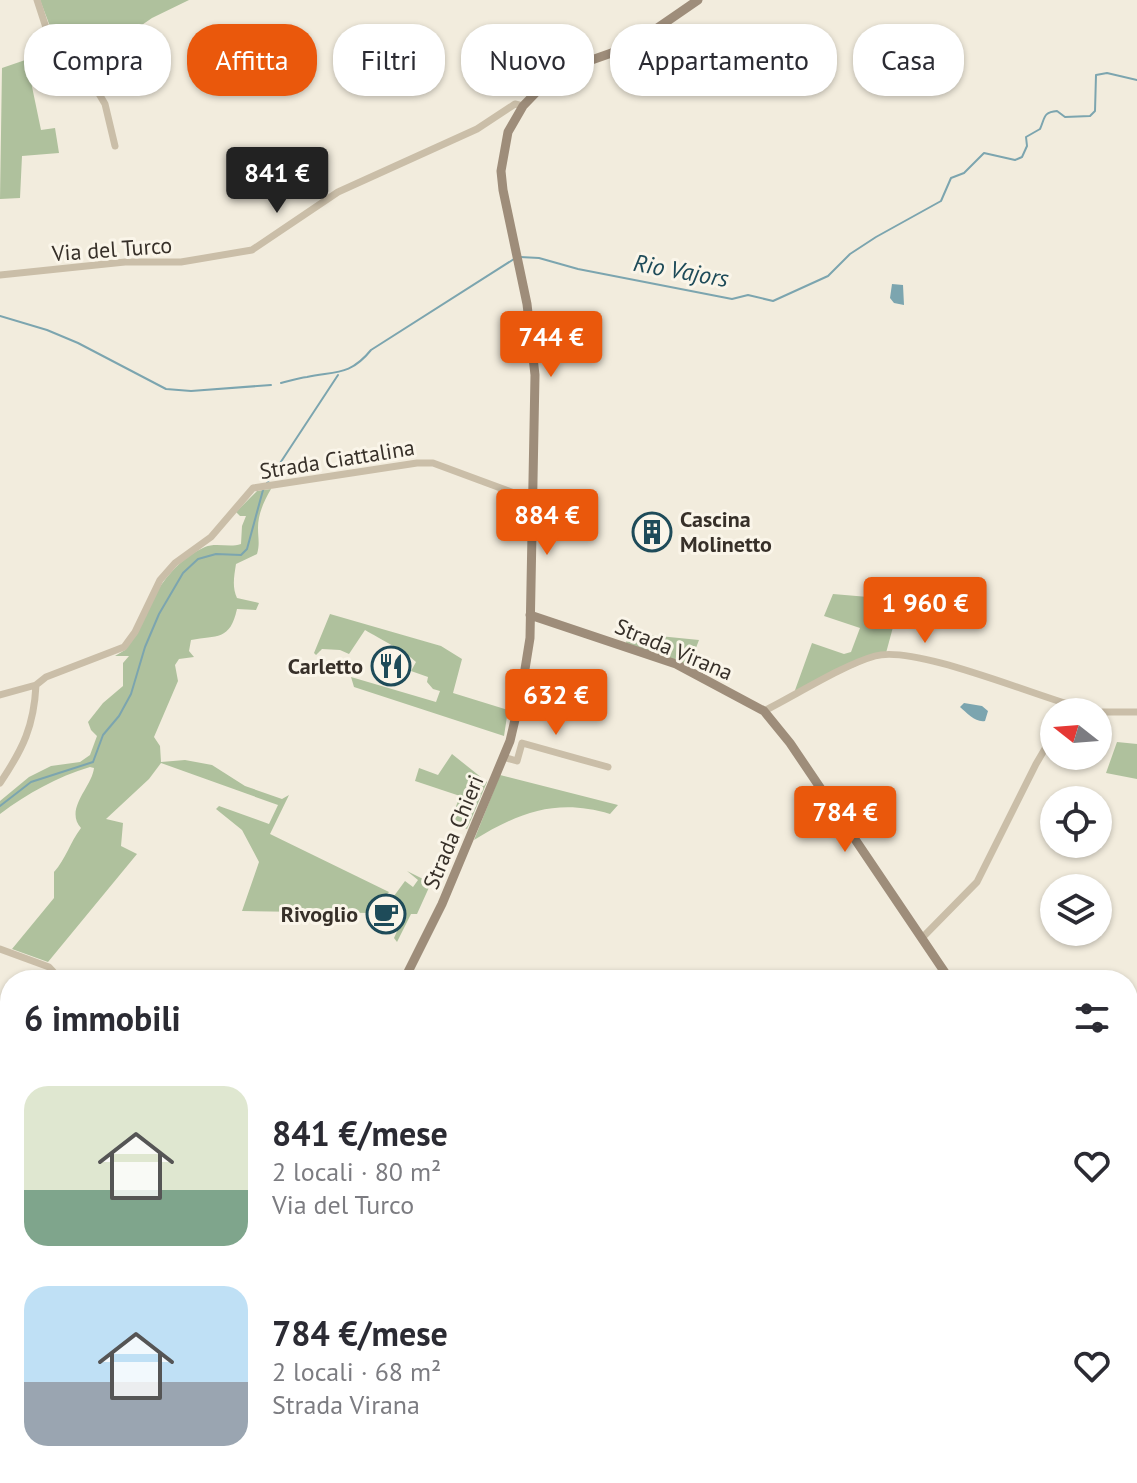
<!DOCTYPE html>
<html lang="it">
<head>
<meta charset="utf-8">
<style>
  body { margin:0; font-family:"PT Sans",sans-serif; background:#f2f2f3; color:#2b2b33; height:100vh; display:flex; flex-direction:column; font-size:30px; white-space:nowrap }
  * { box-sizing:border-box; margin:0 }
  p { font-size:26px; color:#7c7c81 }
  .icon { flex:none; width:44px; height:44px; fill:none; stroke:currentColor; stroke-width:2; stroke-linecap:round; stroke-linejoin:round }
  .map { position:relative; flex:1; overflow:hidden }
  .drawer { position:absolute; left:0px; top:970px; width:1138px; height:514px; display:flex; flex-direction:column; background:#fff; border-radius:32px 32px 0 0; box-shadow:0 2px 6px #0004 }
  .drawer>* { flex:none }
  .guide { position:absolute; left:24px; top:24px; width:1090px; height:72px; display:flex; gap:16px }
  .needle { width:52px; rotate:287deg }
  .fabs { position:absolute; left:1040px; top:698px; display:grid; gap:16px }
  .fabs a { display:grid; place-items:center; width:72px; height:72px; border-radius:50%; background:#fff; box-shadow:0 2px 6px #0004; font-size:40px }
  .price { position:absolute; translate:-50% -68px; padding:0 18px; border-radius:8px; background:#ea580c; color:#fff; font-size:26px; line-height:52px; filter:drop-shadow(0 2px 4px #0008) }
  .price::after { content:''; position:absolute; left:50%; top:48px; width:24px; height:18px; margin-left:-12px; background:inherit; clip-path:polygon(0 0,100% 0,50% 100%) }
  .price.active { background:#222; color:#fff }
  ul { padding:0; list-style:none }
  li { display:flex; align-items:center; gap:24px; height:200px; padding:0 24px }
  li span { display:grid; place-items:center; flex:none; width:224px; height:160px; border-radius:24px; color:#555 }
  li>.icon { margin-inline-start:auto }
  span .icon { width:96px; height:96px; fill:#fffc; stroke-width:1 }
  li b { font-size:34px }
  h2 { display:flex; justify-content:space-between; align-items:center; height:96px; padding:0 24px; font-size:34px }
  .tag { padding:0 28px; border-radius:32px; background:#fff; box-shadow:0 2px 6px #0004; font-size:28px; line-height:72px }
  .tag.active { background:#ea580c; color:#fff }
  .map>svg:first-child { display:block }
</style>
</head>
<body>
<div class="map">
<svg width="1137" height="1483" viewBox="0 0 1137 1483">
  <rect width="100%" height="100%" fill="#f2ecdd"/>
  <path fill="#afc19d" d="M 40,0 L 189,0 L 152,18 L 85,64 L 75,56 L 59,50 Z
    M 34,57 L 39,71 L 30,77 L 41,130 L 55,128 L 59,153 L 22,156 L 20,198 L 0,199 L 2,68 Z
    M 271,489 C 264,501 258,514 258,528 C 258,538 260,544 257,554 L 236,564 C 234,577 232,587 237,598 L 259,603 L 256,610 L 237,609 C 230,641 217,635 191,640 L 189,651 L 194,657 L 179,659 L 175,665 L 178,681 L 154,737 L 160,746 L 161,762 L 185,760 L 212,765 L 245,786 L 282,799 L 289,795 L 270,834 L 389,892 L 371,913 L 242,911 L 259,862 L 242,830 L 216,809 L 219,806 L 269,824 L 278,805 L 161,763 L 149,779 L 106,819 L 123,823 L 121,846 L 137,854 L 48,962 L 12,949 L 54,898 L 54,872 C 66,859 70,842 81,828 C 64,809 92,787 94,768 L 90,767 C 57,777 28,793 0,814 L 0,801 L 29,777 L 51,766 L 80,762 L 90,755 L 97,736 L 91,730 L 88,722 L 103,703 L 123,686 L 123,663 L 129,656 L 115,656 L 125,650 C 145,613 163,565 205,547 C 216,542 229,548 241,544 L 242,526 L 246,516 L 240,516 L 236,512 L 257,491 Z
    M 833,594 L 880,598 L 877,611 L 896,616 L 886,653 L 794,693 L 812,643 L 844,654 L 851,652 L 860,628 L 824,616 Z
    M 330,614 L 441,646 L 462,659 L 453,693 L 508,710 L 504,736 L 354,687 L 351,677 L 436,702 L 440,691 L 433,689 L 427,682 L 428,677 L 411,671 L 416,662 C 405,651 380,639 365,630 L 349,654 L 340,650 L 322,649 L 316,655 L 314,653 Z
    M 629,633 L 699,640 L 689,666 L 626,643 Z
    M 1117,742 L 1137,744 L 1137,779 L 1106,773 Z
    M 452,754 L 487,782 L 467,829 L 450,822 L 460,796 L 415,781 L 419,768 L 438,775 Z
    M 500,775 L 618,805 L 610,814 C 558,798 519,812 474,840 Z
    M 407,871 L 431,883 L 417,914 L 411,914 L 397,942 L 394,938 L 398,929 L 391,924 L 393,921 L 390,918 L 398,910 L 396,908 L 400,903 L 394,896 L 405,881 L 413,887 L 418,880 Z
    M 10,1372 L 10,1431 L 9,1431 L 0,1400 L 0,1374 Z
    M 7,1443 L 8,1483 L 0,1483 L 0,1445 Z
    M 581,1474 L 634,1474 L 632,1483 L 604,1483 Z"/>
  <path fill="#7ca5af" d="M 892,284 L 903,285 L 904,305 L 894,303 L 890,298 Z
    M 964,703 L 982,706 L 988,711 L 985,721 C 976,723 967,713 960,707 Z"/>
  <g fill="none" stroke-linecap="round" stroke-linejoin="round">
    <path stroke="#7ca5af" stroke-width="2" d="M 520,257 L 539,258 L 578,269 L 732,299 L 748,295 L 773,301 L 828,276 L 850,254 L 876,237 L 941,201 L 951,178 L 964,173 L 984,153 L 1015,160 L 1022,157 L 1027,146 L 1026,137 L 1040,129 C 1045,118 1043,112 1057,111 L 1065,117 L 1090,116 L 1095,111 L 1096,75 L 1107,73 L 1137,80
      M 0,316 L 47,330 L 78,343 L 166,389 L 191,391 L 271,385
      M 281,383 C 289,381 298,378 307,377 C 335,371 350,376 371,350 L 514,259
      M 267,483 L 338,375
      M 0,806 L 31,782 L 93,762 L 103,735 L 119,716 L 131,694 L 145,647 L 159,614 L 183,573 L 198,559 L 216,554 L 241,555 L 247,549 L 263,490
      M 1128,1143 L 1137,1139"/>
    <path stroke="#cabea8" stroke-width="7" d="M 37,0 L 52,46 L 58,53 L 82,65 L 105,104 L 115,146
      M 0,275 L 125,262 L 181,262 L 252,250 L 338,192 L 477,129 L 515,104 L 523,106
      M 0,695 L 36,685 L 46,677 L 124,647 L 135,632 L 160,580 L 175,563 L 211,537 L 253,488 L 417,463 L 433,463 L 530,499
      M 764,711 C 796,695 843,665 875,656 C 917,644 1046,701 1095,712
      M 1098,712 L 1137,712
      M 503,757 L 517,761 L 522,743 L 608,767
      M 0,783 C 23,749 34,726 36,685
      M 922,938 L 977,882 L 1036,764 L 1046,747 L 1054,742
      M 0,949 L 49,967 L 61,980
      M 1128,1068 L 1137,1063
      M 0,1222 L 10,1229
      M 0,1440 L 10,1436
      M 530,1474 L 530,1483
      M 310,1483 L 311,1474
      M 684,1483 L 685,1474"/>
    <path stroke="#9e8d7a" stroke-width="9" d="M 530,615 L 676,664 L 764,711 L 790,743 L 950,980
      M 404,980 L 442,904 L 510,741 L 521,694 L 530,638 L 535,375 L 527,304 L 503,190 L 501,171 L 508,132 L 523,106 L 549,79 L 566,69 L 620,50 L 640,40 L 698,0
      M 1128,1230 L 1137,1228
      M 1128,1449 L 1137,1447
      M 51,1483 L 51,1474
      M 1015,1483 L 1015,1474
      M 1037,1483 L 1059,1474"/>
  </g>
  <defs>
    <symbol id="building-ring" viewBox="-11 -11 22 22"><circle r="9.5" fill="#faf5e9" stroke="#1e4b59" stroke-width="1.5"/><path d="M-4-6H4V6H1V3H-1V6H-4ZM-2.5-4.3h1.7v1.8h-1.7ZM.8-4.3h1.7v1.8H.8ZM-2.5-1h1.7V.8h-1.7ZM.8-1h1.7V.8H.8Z" fill="#1e4b59"/></symbol>
    <symbol id="restaurant-ring" viewBox="-11 -11 22 22"><circle r="9.5" fill="#faf5e9" stroke="#1e4b59" stroke-width="1.5"/><path d="M-5-6h1v4h1v-4h1v4h1v-4h1v5L-1.5 .5V6h-2V.5L-5-1ZM5-6V6H3V1.5H1.5Q1.5-4 5-6Z" fill="#1e4b59"/></symbol>
    <symbol id="cafe-ring" viewBox="-11 -11 22 22"><circle r="9.5" fill="#faf5e9" stroke="#1e4b59" stroke-width="1.5"/><path d="M-5.5-4.5H6V0H3Q3 3.5 0 3.5H-2.5Q-5.5 3.5-5.5 0ZM3-3.2v2h1.7v-2ZM-6 4.5H4V6H-6Z" fill="#1e4b59"/></symbol>
  </defs>
  <g fill-rule="evenodd">
    <use href="#building-ring" x="630" y="510" width="44" height="44"/>
    <use href="#restaurant-ring" x="369" y="644" width="44" height="44"/>
    <use href="#cafe-ring" x="364" y="892" width="44" height="44"/>
  </g>
  <g text-anchor="middle" stroke-width="6" stroke-linejoin="round" paint-order="stroke">
    <g font-size="22" fill="#373029" stroke="#faf5e9">
      <text transform="translate(112 249) rotate(-4)" y="8">Via del Turco</text>
      <text transform="translate(337 459) rotate(-9)" y="8">Strada Ciattalina</text>
      <text transform="translate(674 649) rotate(23)" y="8">Strada Virana</text>
      <text transform="translate(453 832) rotate(-67)" y="8">Strada Chieri</text>
    </g>
    <g font-size="22" font-weight="bold" fill="#373029" stroke="#faf5e9" text-anchor="end">
      <text x="680" y="527" text-anchor="start">Cascina<tspan x="680" dy="25">Molinetto</tspan></text>
      <text x="363" y="674">Carletto</text>
      <text x="358" y="922">Rivoglio</text>
    </g>
    <g font-size="24" font-style="italic" fill="#1e4b59" stroke="#faf5e9">
      <text transform="translate(681 271) rotate(10)" y="8">Rio Vajors</text>
    </g>
  </g>
</svg>
<div class="fabs">
<a><svg class="needle" viewBox="-14 -14 28 28"><path d="M0-13l5 13h-10z" fill="#e53935"/><path d="M0 13l5-13h-10z" fill="#7c7c81"/></svg></a>
<a><svg class="icon" aria-label="locate" viewBox="0 0 24 24"><circle cx="12" cy="12" r="6"/><path d="M12 2v4M12 18v4M2 12h4M18 12h4"/></svg></a>
<a><svg class="icon" aria-label="layers" viewBox="0 0 24 24"><path d="M12 4l9 5-9 5-9-5zM3 14l9 5 9-5"/></svg></a>
</div>
<b class="price active" style="left:277px;top:215px">841 €</b>
<b class="price" style="left:551px;top:379px">744 €</b>
<b class="price" style="left:547px;top:557px">884 €</b>
<b class="price" style="left:925px;top:645px">1 960 €</b>
<b class="price" style="left:556px;top:737px">632 €</b>
<b class="price" style="left:845px;top:854px">784 €</b>
<div class="guide">
<a class="tag">Compra</a>
<a class="tag active">Affitta</a>
<a class="tag">Filtri</a>
<a class="tag">Nuovo</a>
<a class="tag">Appartamento</a>
<a class="tag">Casa</a>
</div>
<section class="drawer">
<h2>6 immobili<svg class="icon" aria-label="filters" viewBox="0 0 24 24"><path d="M4 7h16M4 17h16"/><circle cx="9" cy="7" r="2"/><circle cx="15" cy="17" r="2"/></svg></h2>
<ul>
<li><span style="background:linear-gradient(#dfe7d0 65%,#7fa58c 0)"><svg class="icon" aria-label="home" viewBox="0 0 24 24"><path d="M3 11l9-7 9 7M6 9v11h12V9"/></svg></span><div><b>841 €/mese</b><p>2 locali · 80 m²</p><p>Via del Turco</p></div><svg class="icon" aria-label="heart" viewBox="0 0 24 24"><path d="M12 20l-8-8c-3-5 5-10 8-4 3-6 11-1 8 4z"/></svg></li>
<li><span style="background:linear-gradient(#bfe0f5 60%,#9aa5b1 0)"><svg class="icon" aria-label="home" viewBox="0 0 24 24"><path d="M3 11l9-7 9 7M6 9v11h12V9"/></svg></span><div><b>784 €/mese</b><p>2 locali · 68 m²</p><p>Strada Virana</p></div><svg class="icon" aria-label="heart" viewBox="0 0 24 24"><path d="M12 20l-8-8c-3-5 5-10 8-4 3-6 11-1 8 4z"/></svg></li>
</ul>
</section>
</div>
</body>
</html>
